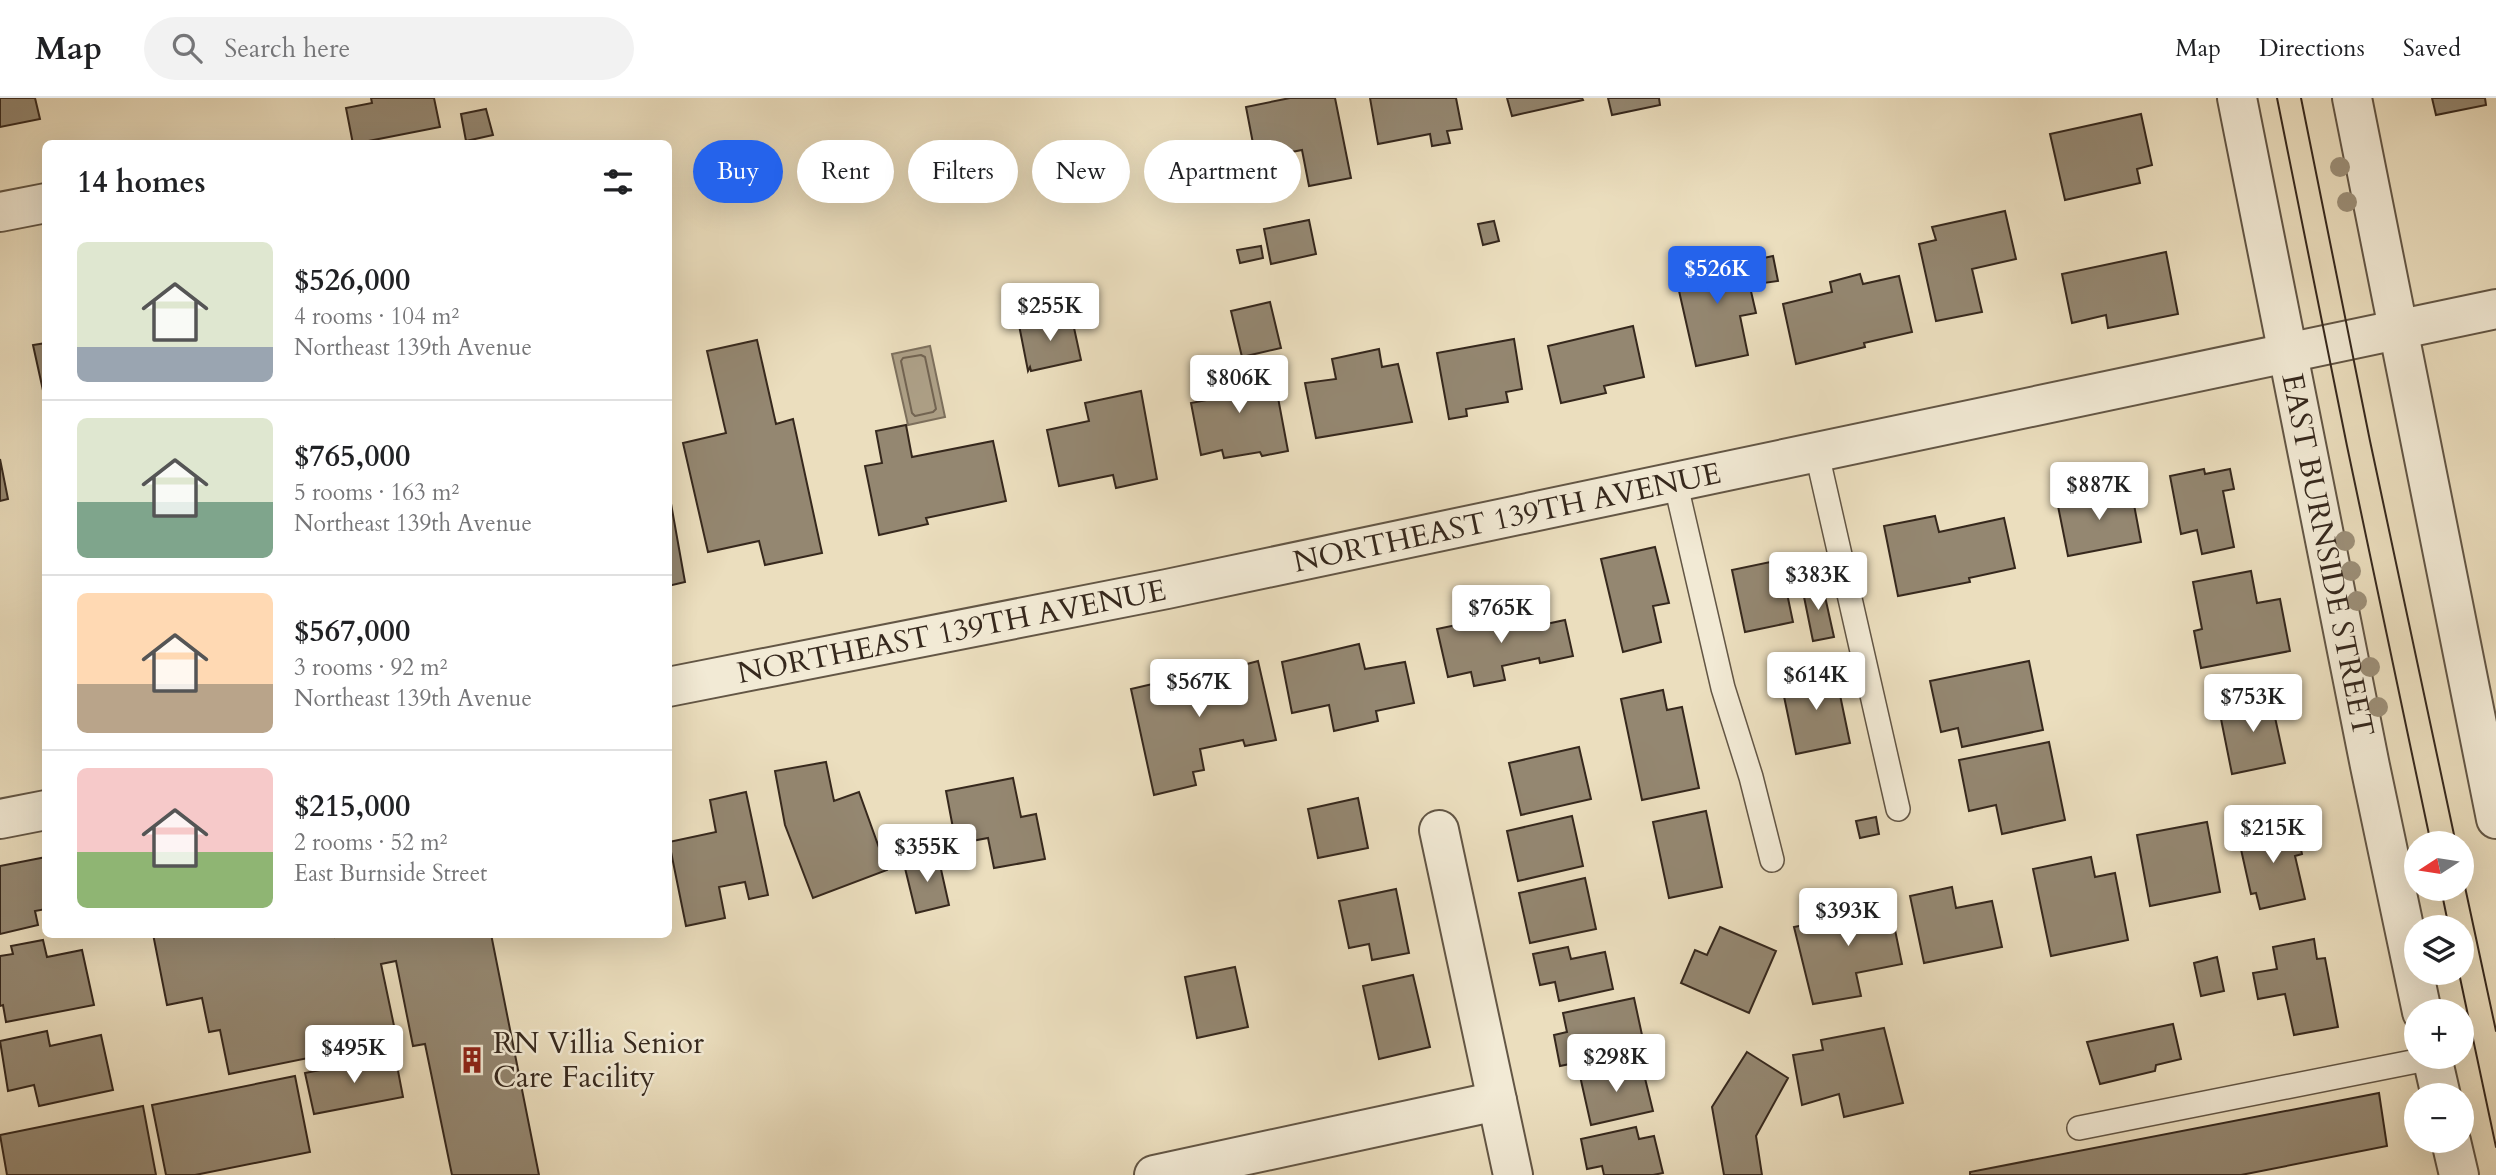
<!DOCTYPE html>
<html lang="en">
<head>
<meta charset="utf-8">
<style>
  body { margin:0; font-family:Cardo,serif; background:#f2f2f2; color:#202124; height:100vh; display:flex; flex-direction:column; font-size:26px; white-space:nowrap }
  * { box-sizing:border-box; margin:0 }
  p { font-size:23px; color:#757577 }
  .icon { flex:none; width:38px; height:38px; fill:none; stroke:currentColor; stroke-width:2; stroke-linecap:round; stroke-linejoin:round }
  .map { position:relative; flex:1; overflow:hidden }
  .side { position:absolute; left:42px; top:42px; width:630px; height:798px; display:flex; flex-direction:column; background:#fff; border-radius:10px; box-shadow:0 7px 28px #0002 }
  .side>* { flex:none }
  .hud { position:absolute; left:693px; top:42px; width:665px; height:63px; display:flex; gap:14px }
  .needle { width:46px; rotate:258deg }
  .buttons { position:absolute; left:2404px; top:733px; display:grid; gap:14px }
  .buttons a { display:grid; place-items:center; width:70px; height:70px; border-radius:50%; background:#fff; box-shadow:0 7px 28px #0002; font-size:35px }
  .price { position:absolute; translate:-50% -60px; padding:0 16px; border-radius:7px; background:#fff; color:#222; font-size:23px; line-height:46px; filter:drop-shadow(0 2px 4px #0008) }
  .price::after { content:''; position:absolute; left:50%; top:42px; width:21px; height:16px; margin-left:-10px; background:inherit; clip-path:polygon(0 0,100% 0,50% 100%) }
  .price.current { background:#2563eb; color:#fff }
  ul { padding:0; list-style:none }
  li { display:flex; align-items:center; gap:21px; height:175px; padding:0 35px }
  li+li { border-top:2px solid #e0e0e0 }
  li span { display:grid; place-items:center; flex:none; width:196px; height:140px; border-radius:10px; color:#555 }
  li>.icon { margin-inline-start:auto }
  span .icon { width:84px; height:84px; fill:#fffc; stroke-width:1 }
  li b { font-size:30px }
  h2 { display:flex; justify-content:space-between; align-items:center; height:84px; padding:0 35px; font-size:30px }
  .pill { padding:0 24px; border-radius:32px; background:#fff; box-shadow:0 7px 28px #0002; font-size:24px; line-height:63px }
  .pill.current { background:#2563eb; color:#fff }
  header { display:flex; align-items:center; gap:42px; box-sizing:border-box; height:98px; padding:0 35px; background:#fff; border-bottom:2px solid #e0e0e0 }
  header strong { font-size:33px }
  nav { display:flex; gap:38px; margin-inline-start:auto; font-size:24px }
  .search { width:490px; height:63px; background:#f2f2f2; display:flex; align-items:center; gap:18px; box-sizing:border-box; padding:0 24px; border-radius:38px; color:#757577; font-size:26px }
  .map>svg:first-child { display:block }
</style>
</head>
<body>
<header>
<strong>Map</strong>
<div class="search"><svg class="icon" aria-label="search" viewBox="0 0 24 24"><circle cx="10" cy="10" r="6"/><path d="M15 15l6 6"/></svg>Search here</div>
<nav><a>Map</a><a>Directions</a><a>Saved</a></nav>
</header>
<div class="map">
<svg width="2496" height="1077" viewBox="0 0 2496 1077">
  <rect width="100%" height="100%" fill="#ebdebe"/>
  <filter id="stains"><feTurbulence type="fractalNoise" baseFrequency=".00286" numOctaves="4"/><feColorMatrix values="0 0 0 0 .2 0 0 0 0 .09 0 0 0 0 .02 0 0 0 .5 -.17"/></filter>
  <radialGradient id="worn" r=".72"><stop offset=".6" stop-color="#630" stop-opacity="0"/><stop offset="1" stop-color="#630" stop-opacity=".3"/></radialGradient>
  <path fill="#ada087" stroke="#7d705d" stroke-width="2" d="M 930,248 L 945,319 L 908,327 L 892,256 Z"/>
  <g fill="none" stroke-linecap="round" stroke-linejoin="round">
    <path stroke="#726452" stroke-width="2" d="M 921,257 L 925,259 L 936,311 L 933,314 L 915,318 L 912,315 L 901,263 L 903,260 Z"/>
  </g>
  <path fill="#948771" stroke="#36281d" stroke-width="2" d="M 0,0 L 35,0 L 40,21 L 0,29 Z
    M 371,0 L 434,0 L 440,29 L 353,46 L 346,10 L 372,5 Z
    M 1290,0 L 1335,0 L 1351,80 L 1309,88 L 1302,52 L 1256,61 L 1246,9 Z
    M 1370,0 L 1456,0 L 1462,31 L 1447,33 L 1450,45 L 1432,48 L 1430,36 L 1378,46 Z
    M 1507,0 L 1582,0 L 1583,2 L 1512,18 Z
    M 1608,0 L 1659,0 L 1660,7 L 1612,17 Z
    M 2432,0 L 2485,0 L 2486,7 L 2436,17 Z
    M 486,11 L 493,37 L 466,43 L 461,16 Z
    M 2141,16 L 2152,67 L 2137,71 L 2140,85 L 2065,102 L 2050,36 Z
    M 2005,113 L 2016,161 L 1972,171 L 1982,214 L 1936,223 L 1919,146 L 1936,142 L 1932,129 Z
    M 1309,122 L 1316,156 L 1271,166 L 1264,131 Z
    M 1494,123 L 1499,143 L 1483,147 L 1478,126 Z
    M 1261,148 L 1263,160 L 1240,165 L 1237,152 Z
    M 1741,150 L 1756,215 L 1740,218 L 1748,257 L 1696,268 L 1677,184 L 1692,180 L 1688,162 Z
    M 2166,154 L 2178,216 L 2108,230 L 2106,217 L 2072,225 L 2062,176 Z
    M 1773,158 L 1778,183 L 1764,185 L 1759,161 Z
    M 1860,176 L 1863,186 L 1899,178 L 1912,234 L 1864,245 L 1865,249 L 1796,266 L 1783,206 L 1832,194 L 1830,184 Z
    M 1270,204 L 1281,250 L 1242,259 L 1231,213 Z
    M 1071,216 L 1081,262 L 1031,273 L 1030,269 L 1028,273 L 1019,227 Z
    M 1633,228 L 1644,279 L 1604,288 L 1606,295 L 1561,305 L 1548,248 Z
    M 1514,241 L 1522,291 L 1506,294 L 1508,304 L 1466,311 L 1467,318 L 1449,321 L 1437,255 Z
    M 757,242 L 776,326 L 793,321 L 822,455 L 765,467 L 759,443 L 708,454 L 683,345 L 726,335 L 707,253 Z
    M 46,245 L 46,306 L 33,247 Z
    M 1379,251 L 1382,269 L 1398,266 L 1412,324 L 1316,340 L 1305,285 L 1336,281 L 1332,261 Z
    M 1246,263 L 1260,292 L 1276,289 L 1288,353 L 1262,358 L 1260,354 L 1224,360 L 1222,352 L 1201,357 L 1191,305 L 1212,301 L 1206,270 Z
    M 1141,293 L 1157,381 L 1116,390 L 1113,377 L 1059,388 L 1047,332 L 1089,323 L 1085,305 Z
    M 906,327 L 912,359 L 993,343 L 1006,403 L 926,420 L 928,426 L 879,437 L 865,368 L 882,365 L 876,333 Z
    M 0,361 L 8,401 L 0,403 Z
    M 2204,371 L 2205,376 L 2230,371 L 2234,391 L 2223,393 L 2234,449 L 2202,456 L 2197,432 L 2181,436 L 2170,378 Z
    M 2103,388 L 2106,401 L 2132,396 L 2141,444 L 2068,458 L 2058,408 L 2075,405 L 2073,394 Z
    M 668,400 L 670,400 L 685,484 L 668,488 Z
    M 1935,418 L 1939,434 L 2004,420 L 2015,470 L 1969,480 L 1970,484 L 1898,498 L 1884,428 Z
    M 1655,449 L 1669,505 L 1653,508 L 1661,544 L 1623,554 L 1601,461 Z
    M 1780,462 L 1793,524 L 1745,534 L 1732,472 Z
    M 2251,473 L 2257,505 L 2280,501 L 2290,553 L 2201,570 L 2194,533 L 2202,531 L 2193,484 Z
    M 1822,485 L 1834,539 L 1813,543 L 1802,489 Z
    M 1528,512 L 1532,529 L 1565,522 L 1573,558 L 1540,565 L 1539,560 L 1502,568 L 1505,582 L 1474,588 L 1471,574 L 1448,579 L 1437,531 Z
    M 1359,546 L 1365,571 L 1405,564 L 1414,605 L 1376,613 L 1378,623 L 1334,633 L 1329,607 L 1292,615 L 1282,564 Z
    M 1230,563 L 1232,570 L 1258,563 L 1276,642 L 1245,648 L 1243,642 L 1200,651 L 1204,672 L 1193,674 L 1196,687 L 1154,697 L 1131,591 L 1174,581 L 1173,576 Z
    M 2029,563 L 2043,632 L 1962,649 L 1958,630 L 1941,634 L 1930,583 Z
    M 1835,573 L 1850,645 L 1796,656 L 1781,584 Z
    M 1663,592 L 1667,612 L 1682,609 L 1699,690 L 1642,702 L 1621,601 Z
    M 2269,592 L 2285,665 L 2232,676 L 2221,621 L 2237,618 L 2233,600 Z
    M 2049,644 L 2065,722 L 2002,736 L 1996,707 L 1969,713 L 1959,662 Z
    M 1579,649 L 1591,701 L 1521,717 L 1509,665 Z
    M 826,664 L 834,703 L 859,694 L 887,772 L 813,800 L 785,727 L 775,673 Z
    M 1013,680 L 1021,719 L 1036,716 L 1045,761 L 994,770 L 988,740 L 956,746 L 946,693 Z
    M 746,694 L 768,797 L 749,801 L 745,784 L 719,789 L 725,820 L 686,828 L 669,744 L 716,734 L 710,702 Z
    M 1358,700 L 1368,750 L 1318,760 L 1308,711 Z
    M 1706,713 L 1722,789 L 1669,800 L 1653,724 Z
    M 1572,718 L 1583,768 L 1518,783 L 1507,733 Z
    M 1876,719 L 1879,736 L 1860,740 L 1856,723 Z
    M 2207,724 L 2220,794 L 2150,808 L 2137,737 Z
    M 2295,725 L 2302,756 L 2295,758 L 2305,801 L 2260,811 L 2256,795 L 2251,796 L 2238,738 Z
    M 938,758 L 949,807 L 916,815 L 904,766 Z
    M 46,759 L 46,811 L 35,813 L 38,827 L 0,836 L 0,768 Z
    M 2091,759 L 2095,779 L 2115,775 L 2128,842 L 2051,858 L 2033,771 Z
    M 1585,780 L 1596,831 L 1530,845 L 1519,795 Z
    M 1952,789 L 1956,810 L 1992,803 L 2002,849 L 1924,865 L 1910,798 Z
    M 1396,791 L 1409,855 L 1372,862 L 1369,846 L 1349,850 L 1339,803 Z
    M 1887,793 L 1902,866 L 1856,875 L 1861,898 L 1813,906 L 1794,829 L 1848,818 L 1844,803 Z
    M 1720,829 L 1776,853 L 1749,915 L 1681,885 L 1695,852 L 1707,857 Z
    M 153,836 L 334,836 L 335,839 L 348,836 L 491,836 L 539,1077 L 452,1077 L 425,946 L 413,948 L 396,863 L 381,866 L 397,942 L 229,976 L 220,932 L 209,934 L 202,900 L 167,907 Z
    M 2314,841 L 2317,861 L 2325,860 L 2338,929 L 2294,937 L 2285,896 L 2258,901 L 2253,875 L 2277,871 L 2273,849 Z
    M 43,842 L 47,859 L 82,852 L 94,907 L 6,924 L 3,907 L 0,908 L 0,858 L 13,856 L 11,848 Z
    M 1568,849 L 1571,861 L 1605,854 L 1613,891 L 1559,903 L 1555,884 L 1540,887 L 1533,856 Z
    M 2217,859 L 2224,893 L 2201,898 L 2194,865 Z
    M 1235,869 L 1248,929 L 1197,940 L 1185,879 Z
    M 1413,877 L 1430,949 L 1379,961 L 1363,888 Z
    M 1634,900 L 1642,937 L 1615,942 L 1618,956 L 1560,968 L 1554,937 L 1567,934 L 1563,915 Z
    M 2173,926 L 2181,961 L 2156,967 L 2155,973 L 2100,986 L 2087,944 Z
    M 1884,930 L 1903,1005 L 1844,1019 L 1839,996 L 1802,1007 L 1793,957 L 1823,952 L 1821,942 Z
    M 47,933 L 50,948 L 101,937 L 113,992 L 39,1008 L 34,987 L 8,993 L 0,943 Z
    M 1747,954 L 1788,980 L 1756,1038 L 1762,1077 L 1724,1077 L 1712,1009 Z
    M 395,957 L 403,999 L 314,1016 L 305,975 Z
    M 1641,964 L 1653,1013 L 1591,1027 L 1580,978 Z
    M 295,978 L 310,1054 L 195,1077 L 166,1077 L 152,1007 Z
    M 2379,995 L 2387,1048 L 2241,1077 L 1970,1077 L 1970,1074 Z
    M 143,1008 L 156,1077 L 7,1077 L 0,1037 Z
    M 1636,1029 L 1639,1041 L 1654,1038 L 1663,1075 L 1653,1077 L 1604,1077 L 1602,1068 L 1587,1071 L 1581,1041 Z"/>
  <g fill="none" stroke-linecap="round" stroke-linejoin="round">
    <defs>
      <path id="service" d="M 1817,356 L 1898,711
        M 1675,383 L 1723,590 L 1751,679 L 1772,762
        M 2079,1030 L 2432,960"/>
      <g id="minor">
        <path d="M 0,114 L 46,105"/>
        <path id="s1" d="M 668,589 L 1167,491 L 2496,211"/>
        <path d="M 0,721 L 46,712"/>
        <path d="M 1439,732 L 1513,1077"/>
        <path d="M 1154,1077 L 1497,1003"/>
      </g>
      <g id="tertiary">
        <path id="s2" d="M 2237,0 L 2370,668 L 2422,914"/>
        <path d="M 2352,0 L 2496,721"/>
        <path d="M 2432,959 L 2441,998"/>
        <path d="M 2451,1043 L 2459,1077"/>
      </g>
    </defs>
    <use href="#service" stroke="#635645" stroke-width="26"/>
    <use href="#minor" stroke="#635645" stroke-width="42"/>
    <use href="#tertiary" stroke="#635645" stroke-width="42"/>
    <use href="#service" stroke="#f2ead5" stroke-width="23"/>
    <use href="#minor" stroke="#f2ead5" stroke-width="38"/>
    <use href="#tertiary" stroke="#f2ead5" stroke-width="38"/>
    <path stroke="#36281d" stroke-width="2" d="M 2277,0 L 2347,348 L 2431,746
      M 2301,0 L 2370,343 L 2456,746
      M 2462,775 L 2496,933
      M 2441,791 L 2449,830
      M 2459,875 L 2496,1049"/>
  </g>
  <g fill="#9c8f78">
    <circle cx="2340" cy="69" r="10"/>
    <circle cx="2347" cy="104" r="10"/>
    <circle cx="2345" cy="443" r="10"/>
    <circle cx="2351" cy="473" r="10"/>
    <circle cx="2357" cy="503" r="10"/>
    <circle cx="2370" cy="569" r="10"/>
    <circle cx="2378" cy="609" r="10"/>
  </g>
  <defs>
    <symbol id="building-bare" viewBox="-9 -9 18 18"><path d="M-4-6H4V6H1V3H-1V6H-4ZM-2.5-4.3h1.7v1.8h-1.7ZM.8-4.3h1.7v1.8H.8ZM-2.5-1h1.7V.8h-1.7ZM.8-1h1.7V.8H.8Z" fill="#8f2418" stroke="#f2ead5" stroke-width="2.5" paint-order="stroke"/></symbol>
  </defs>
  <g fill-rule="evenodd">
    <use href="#building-bare" x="453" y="943" width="38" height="38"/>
  </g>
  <g text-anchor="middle" stroke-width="5" stroke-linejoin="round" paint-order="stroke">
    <g font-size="30" fill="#36281d" stroke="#f2ead5">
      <text dy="10" stroke="none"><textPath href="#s1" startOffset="856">NORTHEAST 139TH AVENUE</textPath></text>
      <text dy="10" stroke="none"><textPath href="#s2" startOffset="466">EAST BURNSIDE STREET</textPath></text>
      <text dy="10" stroke="none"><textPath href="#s1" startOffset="289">NORTHEAST 139TH AVENUE</textPath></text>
    </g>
    <g font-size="30" fill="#36281d" stroke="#f2ead5" text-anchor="start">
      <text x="493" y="955">RN Villia Senior<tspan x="493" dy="34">Care Facility</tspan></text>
    </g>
  </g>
  <rect width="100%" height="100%" filter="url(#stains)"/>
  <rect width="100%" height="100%" fill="url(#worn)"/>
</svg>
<div class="buttons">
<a><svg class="needle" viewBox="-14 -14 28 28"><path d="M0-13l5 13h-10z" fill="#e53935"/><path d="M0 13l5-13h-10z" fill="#757577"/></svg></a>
<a><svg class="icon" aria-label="layers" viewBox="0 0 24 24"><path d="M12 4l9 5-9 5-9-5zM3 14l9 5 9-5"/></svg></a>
<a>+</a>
<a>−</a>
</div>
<b class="price current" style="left:1717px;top:208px">$526K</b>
<b class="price" style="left:1050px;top:245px">$255K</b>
<b class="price" style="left:1239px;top:317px">$806K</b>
<b class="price" style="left:2099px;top:424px">$887K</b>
<b class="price" style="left:1818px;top:514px">$383K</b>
<b class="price" style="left:1501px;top:547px">$765K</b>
<b class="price" style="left:1816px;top:614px">$614K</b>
<b class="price" style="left:1199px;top:621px">$567K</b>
<b class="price" style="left:2253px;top:636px">$753K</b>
<b class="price" style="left:2273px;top:767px">$215K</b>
<b class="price" style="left:927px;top:786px">$355K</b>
<b class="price" style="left:1848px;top:850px">$393K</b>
<b class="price" style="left:354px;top:987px">$495K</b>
<b class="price" style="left:1616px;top:996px">$298K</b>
<div class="hud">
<a class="pill current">Buy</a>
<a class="pill">Rent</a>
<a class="pill">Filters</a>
<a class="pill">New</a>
<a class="pill">Apartment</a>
</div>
<section class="side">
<h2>14 homes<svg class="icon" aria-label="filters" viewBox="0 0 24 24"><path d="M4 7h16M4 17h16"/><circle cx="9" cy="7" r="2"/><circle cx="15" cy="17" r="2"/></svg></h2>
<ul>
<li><span style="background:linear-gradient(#dfe7d0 75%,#9aa5b1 0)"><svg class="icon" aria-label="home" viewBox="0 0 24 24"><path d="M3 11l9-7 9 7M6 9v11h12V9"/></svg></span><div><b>$526,000</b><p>4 rooms · 104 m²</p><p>Northeast 139th Avenue</p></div></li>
<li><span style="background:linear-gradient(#dfe7d0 60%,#7fa58c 0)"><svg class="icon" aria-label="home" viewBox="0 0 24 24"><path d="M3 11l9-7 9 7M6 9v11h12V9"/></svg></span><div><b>$765,000</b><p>5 rooms · 163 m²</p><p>Northeast 139th Avenue</p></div></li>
<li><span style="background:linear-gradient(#ffd9b3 65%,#b9a48a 0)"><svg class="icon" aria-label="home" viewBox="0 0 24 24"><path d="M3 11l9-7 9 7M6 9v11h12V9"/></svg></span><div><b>$567,000</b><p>3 rooms · 92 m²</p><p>Northeast 139th Avenue</p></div></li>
<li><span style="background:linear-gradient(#f6c9c9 60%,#8fb573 0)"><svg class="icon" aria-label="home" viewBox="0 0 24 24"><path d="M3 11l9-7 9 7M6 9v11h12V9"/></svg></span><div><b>$215,000</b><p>2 rooms · 52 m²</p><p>East Burnside Street</p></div></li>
</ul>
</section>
</div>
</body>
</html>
